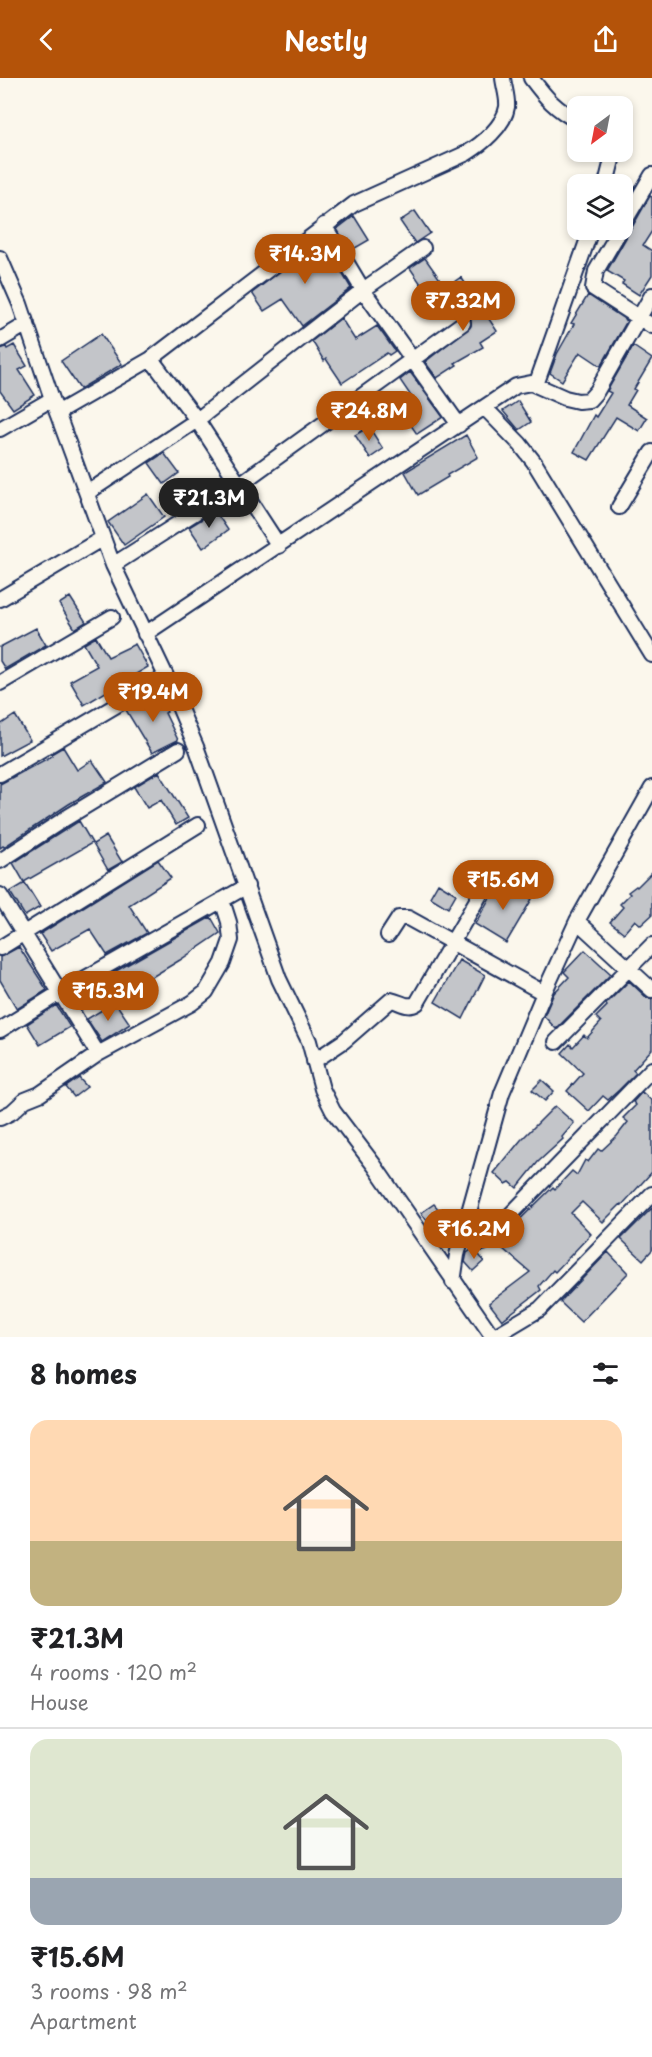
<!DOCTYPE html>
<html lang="en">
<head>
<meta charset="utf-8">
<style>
  body { margin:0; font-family:"Playpen Sans",sans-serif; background:#f6f6f6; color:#202124; height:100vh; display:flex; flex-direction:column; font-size:22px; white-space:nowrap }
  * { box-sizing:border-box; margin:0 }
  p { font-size:20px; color:#757577 }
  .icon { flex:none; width:33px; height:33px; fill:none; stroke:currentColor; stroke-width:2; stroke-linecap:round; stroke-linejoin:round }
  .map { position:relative; height:1259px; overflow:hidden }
  .panel { display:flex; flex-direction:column; background:#fff; flex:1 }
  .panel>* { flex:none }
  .needle { width:39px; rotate:212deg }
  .fabs { position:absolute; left:567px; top:18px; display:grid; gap:12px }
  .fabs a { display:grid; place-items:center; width:66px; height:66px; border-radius:12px; background:#fff; box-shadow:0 3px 9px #0003; font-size:30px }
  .price { position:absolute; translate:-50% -51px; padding:0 14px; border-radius:21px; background:#b45309; color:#fff; font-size:20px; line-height:39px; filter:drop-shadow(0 2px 3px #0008) }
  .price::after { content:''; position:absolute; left:50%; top:36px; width:18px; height:14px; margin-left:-9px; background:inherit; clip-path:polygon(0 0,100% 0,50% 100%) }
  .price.on { background:#222; color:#fff }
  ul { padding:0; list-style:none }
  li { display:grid; align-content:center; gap:12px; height:318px; padding:0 30px }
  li+li { border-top:2px solid #e0e0e0 }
  li span { display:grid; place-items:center; height:186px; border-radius:18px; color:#555 }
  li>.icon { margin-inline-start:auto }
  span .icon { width:108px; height:108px; fill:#fffc; stroke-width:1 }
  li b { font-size:26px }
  h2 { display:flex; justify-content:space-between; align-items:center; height:72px; padding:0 30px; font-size:26px }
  header { display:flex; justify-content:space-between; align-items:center; height:78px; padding:0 30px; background:#b45309; color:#fff; font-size:27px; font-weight:600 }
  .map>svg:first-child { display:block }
</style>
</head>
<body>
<header><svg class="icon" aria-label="back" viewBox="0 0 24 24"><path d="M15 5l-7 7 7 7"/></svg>Nestly<svg class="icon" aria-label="share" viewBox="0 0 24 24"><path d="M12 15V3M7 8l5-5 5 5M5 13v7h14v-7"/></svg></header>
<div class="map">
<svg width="652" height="1259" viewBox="0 0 652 1259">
  <rect width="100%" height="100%" fill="#fbf7ec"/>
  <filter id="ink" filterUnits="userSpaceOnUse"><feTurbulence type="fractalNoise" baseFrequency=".0167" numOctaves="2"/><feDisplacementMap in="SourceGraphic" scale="12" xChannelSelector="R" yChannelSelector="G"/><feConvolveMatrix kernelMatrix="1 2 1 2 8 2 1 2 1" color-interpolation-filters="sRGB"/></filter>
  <g filter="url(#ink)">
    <path fill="#c3c5c9" stroke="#1b2f5e" stroke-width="1.5" d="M 622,101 L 635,108 L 622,129 Z
      M 650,118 L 652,119 L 652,153 L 643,167 L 652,173 L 652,197 L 639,217 L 622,206 L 624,203 L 607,193 Z
      M 415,133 L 430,155 L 415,165 L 400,143 Z
      M 354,138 L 369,162 L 350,173 L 337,151 Z
      M 324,165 L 351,210 L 302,248 L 283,221 L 264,233 L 252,215 L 285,190 Z
      M 425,180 L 442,204 L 427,215 L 410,190 Z
      M 461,199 L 497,253 L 480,264 L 483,269 L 455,285 L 457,287 L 437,300 L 425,284 L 471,248 L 471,240 L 466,237 L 447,209 Z
      M 588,217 L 627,243 L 601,288 L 580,274 L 562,303 L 550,295 L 557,276 L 574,246 L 571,245 Z
      M 341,240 L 355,262 L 377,248 L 395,273 L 389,277 L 387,275 L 342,305 L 326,281 L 324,283 L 312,263 Z
      M 101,256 L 122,286 L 80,311 L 61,283 Z
      M 14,267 L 27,288 L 19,292 L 35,317 L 13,331 L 0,313 L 0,271 L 6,269 L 7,271 Z
      M 633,268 L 652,281 L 634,311 L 636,312 L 627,327 L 647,340 L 639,353 L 616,339 L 589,382 L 574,374 L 594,337 L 596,339 L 611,315 L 607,313 Z
      M 410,294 L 443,339 L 417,356 L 401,333 L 415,324 L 400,302 Z
      M 518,323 L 531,344 L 519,352 L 503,333 Z
      M 369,349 L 383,371 L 370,380 L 355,357 Z
      M 466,357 L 478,379 L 447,397 L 448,399 L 418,417 L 405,394 Z
      M 164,375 L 179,395 L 164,406 L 149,385 Z
      M 148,416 L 164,439 L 124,467 L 108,444 Z
      M 215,433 L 228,452 L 203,470 L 189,449 Z
      M 70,519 L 86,544 L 75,551 L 59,526 Z
      M 36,550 L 46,567 L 5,591 L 0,583 L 0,569 Z
      M 96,559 L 108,579 L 135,566 L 148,589 L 84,627 L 70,603 L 97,588 L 84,566 Z
      M 156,614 L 167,634 L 165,635 L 178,662 L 152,675 L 126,632 Z
      M 15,637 L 30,662 L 0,678 L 0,647 Z
      M 63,669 L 77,692 L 92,682 L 107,704 L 69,726 L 4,769 L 3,768 L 0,770 L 0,706 L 52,678 L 51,676 Z
      M 159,694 L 188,740 L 176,747 L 161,722 L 147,730 L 134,709 Z
      M 79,743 L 92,765 L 24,804 L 13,785 Z
      M 106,758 L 122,784 L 108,792 L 93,766 Z
      M 158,782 L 171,800 L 129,827 L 147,855 L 107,877 L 90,851 L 51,873 L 40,856 Z
      M 652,794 L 652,837 L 641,847 L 635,842 L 624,855 L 610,844 L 623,829 L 620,826 L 630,816 L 628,814 L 636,808 L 637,809 Z
      M 500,802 L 532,821 L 506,865 L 475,846 Z
      M 25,805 L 40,829 L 25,838 L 10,814 Z
      M 438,805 L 456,816 L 448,830 L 430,819 Z
      M 211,839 L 220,855 L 180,882 L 114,922 L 102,901 Z
      M 19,869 L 47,912 L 17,931 L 0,902 L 0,879 Z
      M 585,872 L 611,896 L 556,951 L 544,938 L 554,915 L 569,899 L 564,894 Z
      M 459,882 L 485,897 L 463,941 L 435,924 Z
      M 629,903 L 646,919 L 652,921 L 652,971 L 633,992 L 636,995 L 619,1012 L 608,1022 L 603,1018 L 589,1033 L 567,1013 L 583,995 L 562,975 L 570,966 L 573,969 L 584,957 L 587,960 L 601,944 L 596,939 L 607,928 L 606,926 Z
      M 115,924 L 130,946 L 102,964 L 87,941 Z
      M 56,927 L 70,949 L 40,967 L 27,946 Z
      M 79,1000 L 87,1009 L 74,1019 L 66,1009 Z
      M 542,1002 L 554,1013 L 545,1023 L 532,1012 Z
      M 642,1014 L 652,1023 L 652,1094 L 622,1127 L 621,1126 L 603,1144 L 582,1124 L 571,1135 L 591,1156 L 555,1194 L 553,1192 L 539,1208 L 541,1212 L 502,1242 L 489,1225 L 530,1194 L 496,1165 L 553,1109 L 555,1111 L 572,1093 L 577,1097 L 585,1082 L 588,1084 L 598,1071 L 601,1073 L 617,1058 L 628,1044 L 623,1040 L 636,1027 L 633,1024 Z
      M 555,1028 L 574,1045 L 562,1059 L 563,1061 L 538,1084 L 517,1110 L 510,1104 L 506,1106 L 494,1095 L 521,1062 Z
      M 434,1126 L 449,1143 L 443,1147 L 448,1154 L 440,1160 L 421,1135 Z
      M 652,1130 L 652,1172 L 643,1182 L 621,1161 Z
      M 471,1172 L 475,1172 L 484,1183 L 473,1193 L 465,1184 L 467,1175 Z
      M 608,1174 L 628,1195 L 581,1244 L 560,1224 Z"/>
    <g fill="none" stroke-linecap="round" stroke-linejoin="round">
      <defs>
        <path id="street" d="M 531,0 C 546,20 555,31 578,43
          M 606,106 L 612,82 L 611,74
          M 324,147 L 363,212 L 459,347
          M 622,148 L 652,97
          M 620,152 L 596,193 L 593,210 L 652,248
          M 0,180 L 20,226 L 52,321 L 113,487 L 166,598 L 197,671 L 279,901 L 309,963 L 322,1011 L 333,1033 L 374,1087 L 493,1259 L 540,1231 L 652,1116
          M 0,262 L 27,246
          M 151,281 L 197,342 L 279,468
          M 536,307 L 591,152
          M 485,330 L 520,366 L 534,384 L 652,577
          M 57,335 L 151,281 L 354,126 L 467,75 C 482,66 504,48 507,29 C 508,20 504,9 503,0
          M 0,351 L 52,321
          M 87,415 L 197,342 L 363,212 L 423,170
          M 619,429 L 652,374
          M 113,487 L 240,406 L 463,245
          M 0,521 L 103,460
          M 145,556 L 516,308 L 531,305 L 565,320 L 578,323 L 589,322 L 597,313 L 652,217
          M 0,605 L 112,539
          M 0,696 L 166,598
          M 0,783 L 66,740 L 178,672
          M 0,817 L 98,976
          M 577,843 L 652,912
          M 388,857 L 399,840 L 408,840 L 544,915
          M 0,870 L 198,747
          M 0,952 L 61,914 L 247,808
          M 556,964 L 652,867
          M 314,983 L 344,963 L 391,922 C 401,924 408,931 417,925 L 485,808
          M 0,1040 L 12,1034 L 25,1022 L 40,1016 L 98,976 L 192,925 L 206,914 L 223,885 L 231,862 L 229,844 L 222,822
          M 483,1165 L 652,991
          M 453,1204 L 457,1177 L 502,1015 L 544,915 L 577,843 L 652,710"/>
      </defs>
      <use href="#street" stroke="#1b2f5e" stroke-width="18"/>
      <use href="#street" stroke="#fbf7ec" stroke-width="14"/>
    </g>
  </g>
</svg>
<div class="fabs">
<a><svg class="needle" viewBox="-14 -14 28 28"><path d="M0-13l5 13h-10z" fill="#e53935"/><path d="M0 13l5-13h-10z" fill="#757577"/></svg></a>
<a><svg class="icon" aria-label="layers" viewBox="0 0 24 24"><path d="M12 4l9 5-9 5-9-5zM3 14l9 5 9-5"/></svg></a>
</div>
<b class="price" style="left:305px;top:207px">₹14.3M</b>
<b class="price" style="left:463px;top:254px">₹7.32M</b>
<b class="price" style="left:369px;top:364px">₹24.8M</b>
<b class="price on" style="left:209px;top:451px">₹21.3M</b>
<b class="price" style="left:153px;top:645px">₹19.4M</b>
<b class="price" style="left:503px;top:833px">₹15.6M</b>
<b class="price" style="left:108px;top:944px">₹15.3M</b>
<b class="price" style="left:474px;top:1182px">₹16.2M</b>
</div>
<section class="panel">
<h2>8 homes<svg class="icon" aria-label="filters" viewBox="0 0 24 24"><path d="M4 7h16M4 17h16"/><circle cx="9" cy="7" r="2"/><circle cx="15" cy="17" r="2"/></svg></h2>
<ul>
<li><span style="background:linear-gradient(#ffd9b3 65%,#c2b280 0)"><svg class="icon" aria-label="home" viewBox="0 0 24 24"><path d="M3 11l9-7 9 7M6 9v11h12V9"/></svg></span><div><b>₹21.3M</b><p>4 rooms · 120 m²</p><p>House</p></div></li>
<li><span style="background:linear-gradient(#dfe7d0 75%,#9aa5b1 0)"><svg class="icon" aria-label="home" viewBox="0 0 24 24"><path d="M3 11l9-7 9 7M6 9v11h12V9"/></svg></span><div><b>₹15.6M</b><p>3 rooms · 98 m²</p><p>Apartment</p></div></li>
</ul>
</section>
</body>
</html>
